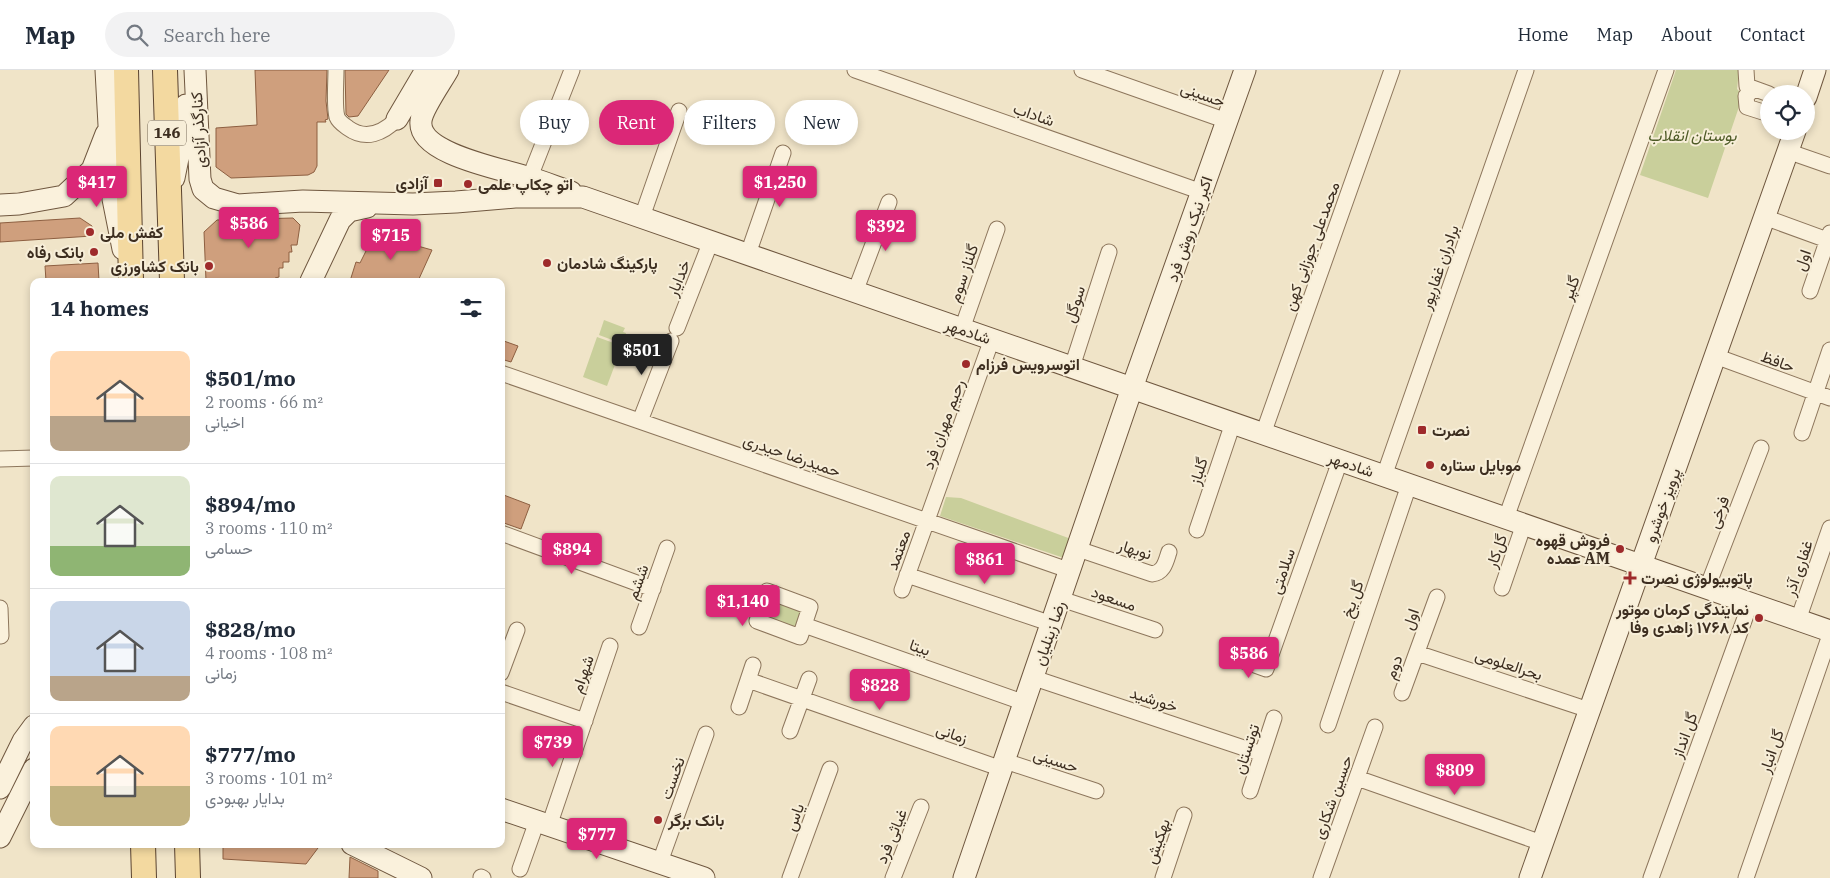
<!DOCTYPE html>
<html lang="en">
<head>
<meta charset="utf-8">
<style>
  body { margin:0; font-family:"IBM Plex Serif",Vazirmatn,serif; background:#f2f2f3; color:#1f2937; height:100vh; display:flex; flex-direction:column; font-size:19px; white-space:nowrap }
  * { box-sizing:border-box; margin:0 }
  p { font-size:16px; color:#747a83 }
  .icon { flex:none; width:28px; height:28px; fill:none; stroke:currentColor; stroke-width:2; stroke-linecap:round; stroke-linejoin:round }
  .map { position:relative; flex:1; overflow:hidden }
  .drawer { position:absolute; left:30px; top:208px; width:475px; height:570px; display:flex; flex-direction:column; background:#fff; border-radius:10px; box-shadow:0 2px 8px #0003 }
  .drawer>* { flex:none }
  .top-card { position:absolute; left:520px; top:30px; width:475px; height:45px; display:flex; gap:10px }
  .tools { position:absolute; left:1760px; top:15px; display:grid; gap:10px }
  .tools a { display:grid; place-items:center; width:55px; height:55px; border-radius:50%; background:#fff; box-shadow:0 2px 8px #0003; font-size:25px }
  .price { position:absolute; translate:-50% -42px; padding:0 11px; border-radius:5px; background:#db2777; color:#fff; font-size:16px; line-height:32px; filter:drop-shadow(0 1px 2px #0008) }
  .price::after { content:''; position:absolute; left:50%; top:30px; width:15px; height:11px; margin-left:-8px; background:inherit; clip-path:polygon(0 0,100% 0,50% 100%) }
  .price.current { background:#222; color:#fff }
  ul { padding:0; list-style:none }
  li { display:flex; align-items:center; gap:15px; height:125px; padding:0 20px }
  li+li { border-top:1px solid #e0e1e3 }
  li span { display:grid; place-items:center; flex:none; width:140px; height:100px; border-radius:10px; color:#555 }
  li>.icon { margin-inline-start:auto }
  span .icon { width:60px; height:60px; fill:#fffc; stroke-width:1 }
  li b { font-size:21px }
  h2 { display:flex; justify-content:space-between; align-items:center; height:60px; padding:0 20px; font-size:21px }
  .tag { padding:0 18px; border-radius:22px; background:#fff; box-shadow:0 2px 8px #0003; font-size:18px; line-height:45px }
  .tag.current { background:#db2777; color:#fff }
  header { display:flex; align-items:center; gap:30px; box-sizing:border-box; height:70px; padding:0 25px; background:#fff; border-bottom:1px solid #e0e1e3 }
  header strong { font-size:24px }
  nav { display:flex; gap:28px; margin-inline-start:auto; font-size:18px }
  .search { width:350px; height:45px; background:#f2f2f3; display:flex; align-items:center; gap:12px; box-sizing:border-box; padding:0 18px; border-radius:28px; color:#747a83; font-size:19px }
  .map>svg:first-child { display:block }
</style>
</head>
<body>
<header>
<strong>Map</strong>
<div class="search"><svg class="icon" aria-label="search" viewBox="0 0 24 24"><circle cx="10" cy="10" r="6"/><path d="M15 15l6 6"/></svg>Search here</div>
<nav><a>Home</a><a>Map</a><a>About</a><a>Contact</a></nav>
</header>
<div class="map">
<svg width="1830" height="808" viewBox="0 0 1830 808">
  <rect width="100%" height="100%" fill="#f0e4c8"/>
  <path fill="#c9cf9b" d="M 1676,0 L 1741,0 L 1738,10 L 1737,19 L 1743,25 L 1708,128 L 1640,105 Z
    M 604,250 L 625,258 L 623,262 L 626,263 L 623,274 L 599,265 Z
    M 597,267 L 622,276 L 607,316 L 583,307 Z
    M 946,427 L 961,428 L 1071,469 L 1064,488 L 940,446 Z
    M 770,528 L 803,540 L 795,561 L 763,549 Z"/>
  <path fill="#cf9f7d" stroke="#8d5f41" d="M 255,0 L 327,0 L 326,31 L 328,49 L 325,50 L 326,52 L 317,52 L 317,96 L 314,102 L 308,105 L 231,108 L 216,97 L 216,58 L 257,55 Z
    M 345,0 L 389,0 L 358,46 L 349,47 L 346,44 Z
    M 80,148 L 92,156 L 92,166 L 0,172 L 0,153 Z
    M 293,148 L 300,155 L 297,175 L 291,175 L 292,182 L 289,182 L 289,192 L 283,192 L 283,198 L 279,198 L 279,207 L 275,208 L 275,211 L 206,211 L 204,162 L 217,150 Z
    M 376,161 L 407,173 L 432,180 L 418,211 L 350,211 L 356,192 L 360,193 Z
    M 98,193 L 99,211 L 46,211 L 45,196 Z
    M 501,270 L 518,276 L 511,292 L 501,289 Z
    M 501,424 L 530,435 L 521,459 L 501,452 Z
    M 223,774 L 321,774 L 306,794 L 223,789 Z
    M 350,787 L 378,801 L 378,808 L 349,808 Z"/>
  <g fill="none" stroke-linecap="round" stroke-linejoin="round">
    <defs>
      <path id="street" d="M 336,0 C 336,12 334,37 337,47 C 339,52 344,55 348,58 C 366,71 383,63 397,49
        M 855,0 L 1202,122
        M 1082,0 L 1227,51
        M 1746,0 L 1747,16 L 1769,24
        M 1754,19 L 1746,26 L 1747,37 L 1769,44
        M 1787,81 L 1830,96
        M 530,107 L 572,0
        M 642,147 L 679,41
        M 1764,147 L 1830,171
        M 748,184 L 783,83
        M 1810,221 L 1830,163
        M 855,222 L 889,132
        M 677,258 L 711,171
        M 962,259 L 997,159
        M 1715,286 L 1830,328
        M 1072,297 L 1109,182
        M 501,303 L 1071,501
        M 640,351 L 671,271
        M 1802,363 L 1830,280
        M 1263,364 L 1392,0
        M 0,389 L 34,388
        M 1384,406 L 1526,0
        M 1506,448 L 1666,0
        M 1197,460 L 1233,353
        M 501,463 L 653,519
        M 1078,479 L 1152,504 C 1164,503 1166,491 1169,482
        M 907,505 L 1052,554
        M 1502,518 L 1524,454
        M 1707,518 L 1761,378
        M 902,520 L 992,269
        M 767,521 L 810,537 L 800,567 L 757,551 Z
        M 1061,529 L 1155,560
        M 0,538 L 1,566
        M 1798,550 L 1830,458
        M 804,555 L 1025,633
        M 639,557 L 667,478
        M 1417,583 L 1589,640
        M 1241,590 L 1266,599 L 1340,391
        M 501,603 L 517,560
        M 1034,608 L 1262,684
        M 748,610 L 1002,699
        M 501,622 L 585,651
        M 1402,623 L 1437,527
        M 739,637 L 753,595
        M 1328,655 L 1409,415
        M 790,661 L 809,609
        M 1005,691 L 1096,721
        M 1357,708 L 1542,773
        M 1250,721 L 1274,648
        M 549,756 L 610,576
        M 660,792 L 706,664
        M 520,799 L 537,751
        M 481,807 L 483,808
        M 790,808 L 830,699
        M 893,808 L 921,737
        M 1163,808 L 1184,745
        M 1321,808 L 1375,657
        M 1651,808 L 1750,534
        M 1746,808 L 1830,565"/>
      <path id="secondary" d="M 106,0 L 113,129 L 123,179
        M 195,0 L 200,109 L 203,119 L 214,128 L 238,135 L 303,131 L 413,134 L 456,132 L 515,127 L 583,127 L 1830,561
        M 448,0 C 442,11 422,39 421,51 C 417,84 503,99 527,107 C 542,111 556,117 571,122
        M 1806,27 L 1815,0
        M 397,49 L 426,0
        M 174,108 L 186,49 L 186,35
        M 0,135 L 19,134 L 64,126 L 92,100 L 106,64
        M 311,211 L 340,150 L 349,141 L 367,137
        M 0,718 L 23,671 L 34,656
        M 501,739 L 704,808
        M 0,767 L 34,699
        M 352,774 L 421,808
        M 964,808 L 1132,318 L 1245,0
        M 1530,808 L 1795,61"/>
      <path id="primary" d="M 126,0 L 131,211
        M 165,0 L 172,211
        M 143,774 L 144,808
        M 187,774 L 188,808"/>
    </defs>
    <use href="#street" stroke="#8d765c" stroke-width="17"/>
    <use href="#secondary" stroke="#6f573f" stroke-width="23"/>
    <use href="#primary" stroke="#5b4430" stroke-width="26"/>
    <use href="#street" stroke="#faf1dc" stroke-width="15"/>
    <use href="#secondary" stroke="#faf1dc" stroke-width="21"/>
    <use href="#primary" stroke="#f3d9a0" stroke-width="24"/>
  </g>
  <g fill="#9e2a2b" stroke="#f7eed8" stroke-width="2">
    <rect x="433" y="108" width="10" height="10" rx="2.5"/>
    <circle cx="468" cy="114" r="5"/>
    <circle cx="90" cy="162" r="5"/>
    <circle cx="94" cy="182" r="5"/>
    <circle cx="547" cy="193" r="5"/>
    <circle cx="209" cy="196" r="5"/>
    <circle cx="966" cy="294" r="5"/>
    <rect x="1417" y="355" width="10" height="10" rx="2.5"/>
    <circle cx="1430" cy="395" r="5"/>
    <circle cx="1620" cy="479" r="5"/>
    <path d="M1627.5 500.5h5v5h5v5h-5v5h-5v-5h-5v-5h5z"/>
    <circle cx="1759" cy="548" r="5"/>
    <circle cx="658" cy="750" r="5"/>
  </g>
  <g text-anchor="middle" stroke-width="4" stroke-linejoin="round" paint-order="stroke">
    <rect fill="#f7eed8" stroke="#756857" stroke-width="1" x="148" y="50.5" width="38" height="25" rx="4"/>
    <g font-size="15" font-weight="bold" fill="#3d2e20">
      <text x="167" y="68">146</text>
    </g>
    <g font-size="16" fill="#3d2e20" stroke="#f7eed8">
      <text transform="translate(1203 24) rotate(19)" y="6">حسینی</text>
      <text transform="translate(1034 44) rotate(19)" y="6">شاداب</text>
      <text transform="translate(198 60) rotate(-93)" y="6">کنارگذر آزادی</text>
      <text transform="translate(1189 159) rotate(-71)" y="6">اکبر نیک روش فرد</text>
      <text transform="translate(1311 176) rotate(-70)" y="6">محمدعلی جوزانی کهن</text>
      <text transform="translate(1802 190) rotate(-71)" y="6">اول</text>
      <text transform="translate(1439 197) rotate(-71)" y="6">برادران غفارپور</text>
      <text transform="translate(963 203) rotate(-71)" y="6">گلناز سوم</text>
      <text transform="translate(678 208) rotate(-68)" y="6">خدایار</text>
      <text transform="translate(1570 218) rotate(-70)" y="6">گلپر</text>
      <text transform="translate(1074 234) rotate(-72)" y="6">سوگل</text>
      <text transform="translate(968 261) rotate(19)" y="6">شادمهر</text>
      <text transform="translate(1778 291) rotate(20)" y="6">حافظ</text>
      <text transform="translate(943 354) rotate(-70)" y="6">رحیم مهران فرد</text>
      <text transform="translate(792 385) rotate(19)" y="6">حمیدرضا حیدری</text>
      <text transform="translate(1351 394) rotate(19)" y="6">شادمهر</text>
      <text transform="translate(1198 401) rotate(-72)" y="6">گلباز</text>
      <text transform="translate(1662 435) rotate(-70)" y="6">پرویز خوشرو</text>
      <text transform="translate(1718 442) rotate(-69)" y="6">فرخی</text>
      <text transform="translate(1135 479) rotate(17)" y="6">نوبهار</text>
      <text transform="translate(898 480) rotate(-70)" y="6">معتمد</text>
      <text transform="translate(1496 481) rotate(-71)" y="6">گل‌کار</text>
      <text transform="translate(1798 498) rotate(-71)" y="6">غفاری آذر</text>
      <text transform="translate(1282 501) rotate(-71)" y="6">سلامتی</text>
      <text transform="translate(637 512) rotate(-70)" y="6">ششم</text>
      <text transform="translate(1114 528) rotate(19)" y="6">مسعود</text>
      <text transform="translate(1352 529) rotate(-71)" y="6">گل یخ</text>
      <text transform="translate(1410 549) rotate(-71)" y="6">اول</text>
      <text transform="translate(1049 563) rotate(-71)" y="6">رضا زینلیان</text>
      <text transform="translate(920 577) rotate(19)" y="6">بیتا</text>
      <text transform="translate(1509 594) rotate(18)" y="6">بحرالعلومی</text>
      <text transform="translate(1393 597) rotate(-70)" y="6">دوم</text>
      <text transform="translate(582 604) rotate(-71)" y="6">شهرام</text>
      <text transform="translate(1154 629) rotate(18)" y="6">خورشید</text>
      <text transform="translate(952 663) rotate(19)" y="6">زمانی</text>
      <text transform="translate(1684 665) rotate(-70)" y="6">گل انداز</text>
      <text transform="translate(1246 679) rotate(-72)" y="6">توتستان</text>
      <text transform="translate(1771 681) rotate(-71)" y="6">گل انبار</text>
      <text transform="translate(1056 690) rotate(18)" y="6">حسینی</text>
      <text transform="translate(672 708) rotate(-70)" y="6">نخست</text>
      <text transform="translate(1332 727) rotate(-70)" y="6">حسین شکاری</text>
      <text transform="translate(794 747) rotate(-70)" y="6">یاس</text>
      <text transform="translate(891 766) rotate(-68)" y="6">غیاثی فرد</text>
      <text transform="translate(1157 771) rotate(-71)" y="6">بهکیش</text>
    </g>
    <g font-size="16" font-style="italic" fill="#4d5a26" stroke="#f7eed8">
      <text x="1692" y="71">بوستان انقلاب</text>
    </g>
    <g font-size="16" font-weight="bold" fill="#3d2e20" stroke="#f7eed8" text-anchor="start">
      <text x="428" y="119" text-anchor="end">آزادی</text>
      <text x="478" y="120">اتو چکاپ علمی</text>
      <text x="100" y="168">کفش ملی</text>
      <text x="84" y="188" text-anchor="end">بانک رفاه</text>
      <text x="557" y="199">پارکینگ شادمان</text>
      <text x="199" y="202" text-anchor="end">بانک کشاورزی</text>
      <text x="976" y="300">اتوسرویس فرزام</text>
      <text x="1432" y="366">نصرت</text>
      <text x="1440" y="401">موبایل ستاره</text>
      <text x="1610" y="476" text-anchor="end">فروش قهوه<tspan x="1610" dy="18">عمده AM</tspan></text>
      <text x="1641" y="514">پاتوبیولوژی نصرت</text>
      <text x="1749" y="545" text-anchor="end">نمایندگی کرمان موتور<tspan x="1749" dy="18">کد ۱۷۶۸ زاهدی وفا</tspan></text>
      <text x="668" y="756">بانک برگر</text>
    </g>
  </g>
</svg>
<div class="tools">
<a><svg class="icon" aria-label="locate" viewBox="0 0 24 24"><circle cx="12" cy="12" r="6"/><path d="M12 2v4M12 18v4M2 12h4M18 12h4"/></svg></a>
</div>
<b class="price" style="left:97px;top:138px">$417</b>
<b class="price" style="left:780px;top:138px">$1,250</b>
<b class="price" style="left:249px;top:179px">$586</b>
<b class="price" style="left:886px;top:182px">$392</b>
<b class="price" style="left:391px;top:191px">$715</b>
<b class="price current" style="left:642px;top:306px">$501</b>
<b class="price" style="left:572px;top:505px">$894</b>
<b class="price" style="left:985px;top:515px">$861</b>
<b class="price" style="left:743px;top:557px">$1,140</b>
<b class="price" style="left:1249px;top:609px">$586</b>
<b class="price" style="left:880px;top:641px">$828</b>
<b class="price" style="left:553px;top:698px">$739</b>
<b class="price" style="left:1455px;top:726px">$809</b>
<b class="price" style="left:597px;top:790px">$777</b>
<div class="top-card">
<a class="tag">Buy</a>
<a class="tag current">Rent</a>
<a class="tag">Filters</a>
<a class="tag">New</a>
</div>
<section class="drawer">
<h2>14 homes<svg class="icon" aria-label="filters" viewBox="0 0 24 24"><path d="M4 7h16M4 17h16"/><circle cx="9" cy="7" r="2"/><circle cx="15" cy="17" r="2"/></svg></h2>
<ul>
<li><span style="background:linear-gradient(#ffd9b3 65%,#b9a48a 0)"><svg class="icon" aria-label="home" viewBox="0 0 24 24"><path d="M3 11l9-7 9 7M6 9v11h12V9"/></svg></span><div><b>$501/mo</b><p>2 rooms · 66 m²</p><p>اخیانی</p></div></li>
<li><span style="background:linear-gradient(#dfe7d0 70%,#8fb573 0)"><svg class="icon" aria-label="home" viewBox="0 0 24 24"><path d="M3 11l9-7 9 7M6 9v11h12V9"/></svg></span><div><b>$894/mo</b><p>3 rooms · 110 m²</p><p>حسامی</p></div></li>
<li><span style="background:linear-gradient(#c9d6e8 75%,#b9a48a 0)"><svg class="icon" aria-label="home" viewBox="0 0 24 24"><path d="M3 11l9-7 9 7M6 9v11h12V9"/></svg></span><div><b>$828/mo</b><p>4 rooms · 108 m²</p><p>زمانی</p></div></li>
<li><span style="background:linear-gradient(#ffd9b3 60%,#c2b280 0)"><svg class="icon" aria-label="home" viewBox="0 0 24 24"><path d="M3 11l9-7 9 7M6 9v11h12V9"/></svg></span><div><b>$777/mo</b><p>3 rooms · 101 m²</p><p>بدایار بهبودی</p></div></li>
</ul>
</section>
</div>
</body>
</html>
